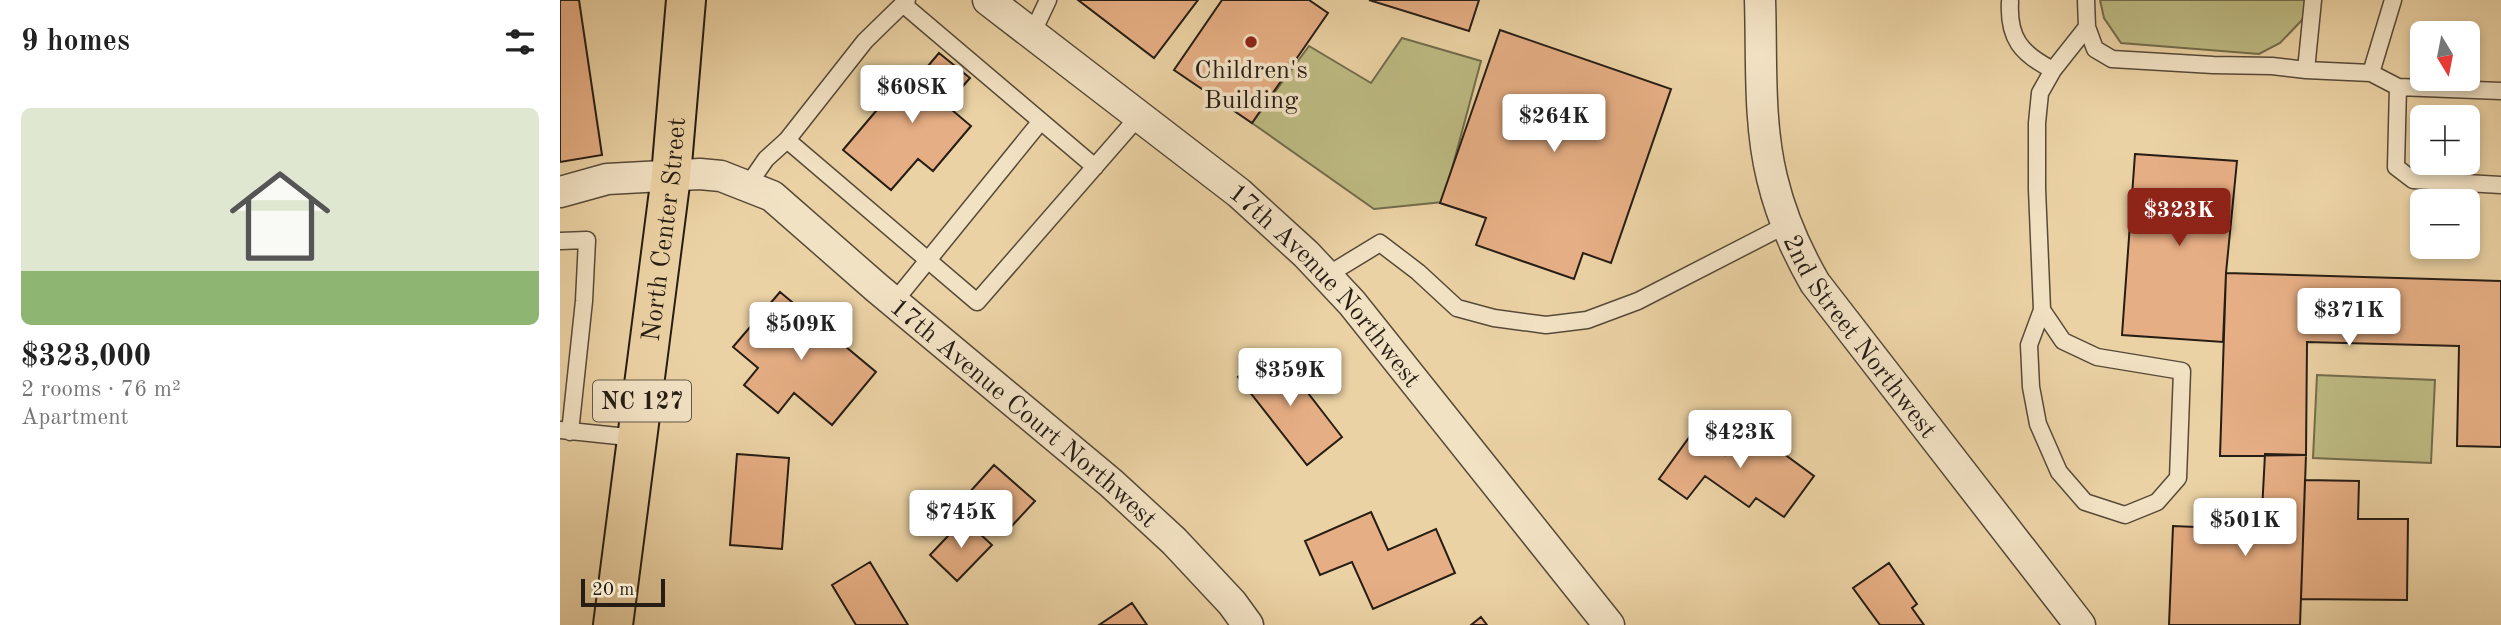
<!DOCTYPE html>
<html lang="en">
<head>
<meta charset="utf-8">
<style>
  body { margin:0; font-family:"Old Standard TT",serif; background:#f6f6f6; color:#222; height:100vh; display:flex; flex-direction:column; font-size:26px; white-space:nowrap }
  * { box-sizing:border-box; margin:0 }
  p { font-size:23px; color:#767676 }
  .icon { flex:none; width:38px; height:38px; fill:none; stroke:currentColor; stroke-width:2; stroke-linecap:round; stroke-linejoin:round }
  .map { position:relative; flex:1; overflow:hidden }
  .side { display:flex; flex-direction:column; background:#fff; width:560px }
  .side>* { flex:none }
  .needle { width:46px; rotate:170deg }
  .tools { position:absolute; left:1850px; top:21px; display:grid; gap:14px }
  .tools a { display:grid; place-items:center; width:70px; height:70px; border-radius:10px; background:#fff; box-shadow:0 4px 10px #0003; font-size:35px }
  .scale { position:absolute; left:21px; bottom:18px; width:84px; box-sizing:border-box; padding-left:7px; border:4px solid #261d15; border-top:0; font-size:19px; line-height:24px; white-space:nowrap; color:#261d15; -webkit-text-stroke:5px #f2e2c4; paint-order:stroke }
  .price { position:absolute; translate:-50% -60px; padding:0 16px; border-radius:7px; background:#fff; color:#222; font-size:23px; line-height:46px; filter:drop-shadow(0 2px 4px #0008) }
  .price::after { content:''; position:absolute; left:50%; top:42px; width:21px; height:16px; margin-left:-10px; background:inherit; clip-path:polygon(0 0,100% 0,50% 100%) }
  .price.current { background:#8f2418; color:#fff }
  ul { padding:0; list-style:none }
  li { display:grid; align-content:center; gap:14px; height:371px; padding:0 21px }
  li span { display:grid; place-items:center; height:217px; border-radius:10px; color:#555 }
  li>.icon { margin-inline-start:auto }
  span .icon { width:126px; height:126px; fill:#fffc; stroke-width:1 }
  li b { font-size:30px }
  h2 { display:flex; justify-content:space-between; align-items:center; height:84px; padding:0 21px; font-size:30px }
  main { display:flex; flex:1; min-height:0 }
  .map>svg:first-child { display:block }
</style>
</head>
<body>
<main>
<section class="side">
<h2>9 homes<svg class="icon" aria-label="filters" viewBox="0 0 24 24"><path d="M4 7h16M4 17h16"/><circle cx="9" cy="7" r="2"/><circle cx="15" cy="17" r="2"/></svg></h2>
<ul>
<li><span style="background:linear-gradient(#dfe7d0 75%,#8fb573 0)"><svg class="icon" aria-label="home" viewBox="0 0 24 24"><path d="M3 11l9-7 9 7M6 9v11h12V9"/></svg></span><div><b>$323,000</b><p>2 rooms · 76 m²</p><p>Apartment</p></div></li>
</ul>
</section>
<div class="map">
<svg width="1941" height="625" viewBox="0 0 1941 625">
  <rect width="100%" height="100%" fill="#ebd2a4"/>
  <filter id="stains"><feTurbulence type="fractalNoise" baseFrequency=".00286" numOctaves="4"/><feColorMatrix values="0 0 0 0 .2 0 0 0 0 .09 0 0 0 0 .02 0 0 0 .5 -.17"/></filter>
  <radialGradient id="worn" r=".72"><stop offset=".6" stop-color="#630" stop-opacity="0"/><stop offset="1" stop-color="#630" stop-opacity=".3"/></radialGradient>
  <path fill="#bdba82" stroke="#726c4c" stroke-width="2" d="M 1540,0 L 1746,0 L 1745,17 L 1720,43 L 1699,54 L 1561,43 L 1544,18 Z
    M 842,38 L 921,61 L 883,202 L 814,209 L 692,123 L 749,46 L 811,83 Z
    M 1757,375 L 1875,380 L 1871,463 L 1753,458 Z"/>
  <path fill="#e6ae84" stroke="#261d15" stroke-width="2" d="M 0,0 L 19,0 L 42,155 L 0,162 Z
    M 518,0 L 638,0 L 594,58 Z
    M 662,0 L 749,0 L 768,13 L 692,123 L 614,70 Z
    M 809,0 L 919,0 L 909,31 Z
    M 940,30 L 1111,89 L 1051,263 L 1023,253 L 1014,279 L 916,245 L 926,218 L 880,203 Z
    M 379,53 L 410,78 L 386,105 L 411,126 L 373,171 L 358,159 L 331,190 L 283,150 L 349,72 L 357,79 Z
    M 1575,154 L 1677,161 L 1666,273 L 1663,342 L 1562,335 Z
    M 1666,273 L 1941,281 L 1941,447 L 1897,446 L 1899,346 L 1747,342 L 1746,455 L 1660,456 Z
    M 220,292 L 316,372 L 272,425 L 234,393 L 218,413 L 184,385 L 198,368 L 173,347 Z
    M 710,352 L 730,377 L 734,375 L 782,437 L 747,465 L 678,377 Z
    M 1189,421 L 1216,440 L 1212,445 L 1254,476 L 1224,517 L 1196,498 L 1189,507 L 1145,476 L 1127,499 L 1099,479 L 1133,432 L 1165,455 Z
    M 177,454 L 229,458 L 222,549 L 170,545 Z
    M 1705,454 L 1746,455 L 1740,625 L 1609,625 L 1613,526 L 1660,528 L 1661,510 L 1702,511 Z
    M 434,465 L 475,501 L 449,529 L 409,493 Z
    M 1745,480 L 1799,481 L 1798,519 L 1848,519 L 1847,600 L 1741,599 Z
    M 811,512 L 828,550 L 876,529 L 895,573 L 813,609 L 792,562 L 760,575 L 745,541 Z
    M 404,519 L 432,545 L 397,581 L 370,555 Z
    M 310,562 L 348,625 L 296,625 L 272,585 Z
    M 1329,563 L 1357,604 L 1352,608 L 1364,625 L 1320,625 L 1293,588 Z
    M 572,603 L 587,625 L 539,625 Z
    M 921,617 L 927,625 L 911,625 Z"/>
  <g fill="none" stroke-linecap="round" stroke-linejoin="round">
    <defs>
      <path id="service" d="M 347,0 L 305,41 L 227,140 L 417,302 L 579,116
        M 1526,0 L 1527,27 L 1535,49 L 1552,59 L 1653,65 L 1712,66 L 1746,70 L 1753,0
        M 1450,2 C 1448,38 1461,54 1493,70
        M 344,5 L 535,167
        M 472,34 L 488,0
        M 1746,70 L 1811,73 L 1838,87 L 1941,91
        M 1811,73 L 1833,0
        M 1838,87 L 1836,167 L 1853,180 L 1941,185
        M 188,185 L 206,159 L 227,140
        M 0,241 L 27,240 L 24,301 L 10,432
        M 766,276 L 820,243 L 858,272 L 897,308 L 934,318 L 986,325 L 1027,320 L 1078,301 L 1226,225
        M 334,302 L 481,121
        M 1482,310 L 1469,345 L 1471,387 L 1478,424 L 1499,472 L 1525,502 L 1565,515 L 1597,502 L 1618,478 L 1622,371 L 1537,357 L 1503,341 L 1482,310 L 1477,189 L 1477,123 L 1480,93 L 1493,70 L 1527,27
        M 0,430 L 77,438"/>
      <g id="minor">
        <path id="s1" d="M 428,0 L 679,193 L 746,254 L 792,303 L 1049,625"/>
        <path id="s2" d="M 1200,0 C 1202,58 1198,121 1212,178 C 1221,216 1236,250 1255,283 L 1520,625"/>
        <path id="s3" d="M 0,192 L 47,179 L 140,174 L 161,176 L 212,196 L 317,288 L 551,483 L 614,541 L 672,603 L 688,625"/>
      </g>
      <g id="primary">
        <path id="s4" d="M 53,625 L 111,176 L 126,0"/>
      </g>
    </defs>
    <use href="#service" stroke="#574a39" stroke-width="19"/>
    <use href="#minor" stroke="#574a39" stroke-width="33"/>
    <use href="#primary" stroke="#261d15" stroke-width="42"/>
    <use href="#service" stroke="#f2e2c4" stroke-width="16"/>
    <use href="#minor" stroke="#f2e2c4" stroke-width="30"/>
    <use href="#primary" stroke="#ebd2a4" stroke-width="38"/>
  </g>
  <circle fill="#8f2418" stroke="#f2e2c4" stroke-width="2.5" cx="691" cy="42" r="7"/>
  <g text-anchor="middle" stroke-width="7" stroke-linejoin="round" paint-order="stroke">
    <rect fill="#f2e2c4" stroke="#63584a" stroke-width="2" x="33" y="380.5" width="98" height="41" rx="5"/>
    <g font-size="24" font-weight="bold" fill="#261d15">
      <text x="82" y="409">NC 127</text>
    </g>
    <g font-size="26" fill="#261d15" stroke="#f2e2c4">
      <text x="691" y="78">Children's<tspan x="691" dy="30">Building</tspan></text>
    </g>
    <g font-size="26" fill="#261d15" stroke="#f2e2c4">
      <text dy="9" stroke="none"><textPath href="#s4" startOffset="399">North Center Street</textPath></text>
      <text dy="9" stroke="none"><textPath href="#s1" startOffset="443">17th Avenue Northwest</textPath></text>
      <text dy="9" stroke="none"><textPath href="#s2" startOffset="362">2nd Street Northwest</textPath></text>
      <text dy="9" stroke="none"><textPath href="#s3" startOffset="550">17th Avenue Court Northwest</textPath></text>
    </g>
  </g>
  <rect width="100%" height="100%" filter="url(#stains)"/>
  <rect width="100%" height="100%" fill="url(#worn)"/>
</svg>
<div class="tools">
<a><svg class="needle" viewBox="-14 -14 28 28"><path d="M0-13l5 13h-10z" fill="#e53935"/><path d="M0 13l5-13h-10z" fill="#767676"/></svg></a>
<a>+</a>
<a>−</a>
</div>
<div class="scale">20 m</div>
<b class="price" style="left:352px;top:125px">$608K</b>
<b class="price" style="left:994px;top:154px">$264K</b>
<b class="price current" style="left:1619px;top:248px">$323K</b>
<b class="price" style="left:1789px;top:348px">$371K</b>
<b class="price" style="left:241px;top:362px">$509K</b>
<b class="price" style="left:730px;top:408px">$359K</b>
<b class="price" style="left:1180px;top:470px">$423K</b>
<b class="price" style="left:401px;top:550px">$745K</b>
<b class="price" style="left:1685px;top:558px">$501K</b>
</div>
</main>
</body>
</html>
